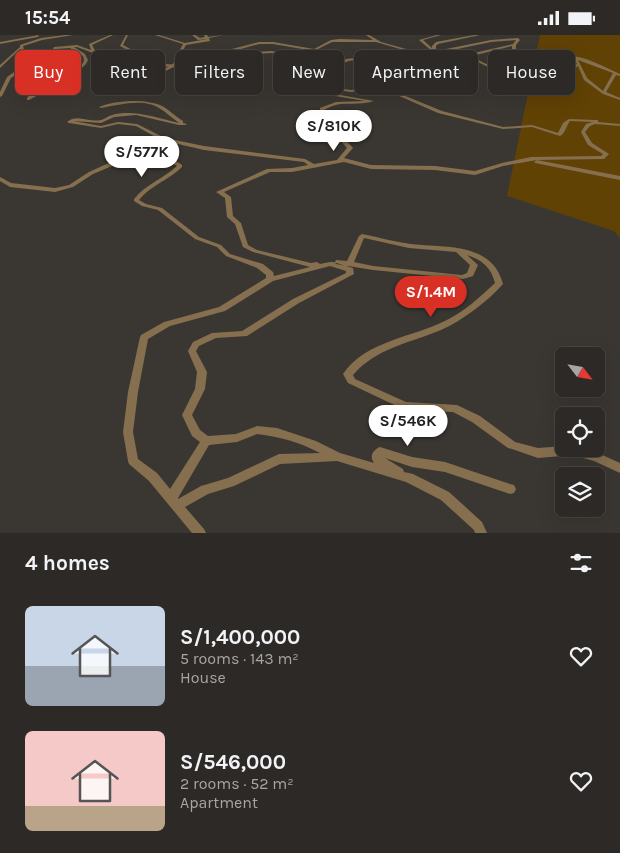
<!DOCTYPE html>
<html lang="en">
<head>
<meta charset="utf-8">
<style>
  body { margin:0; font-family:Karla,sans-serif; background:#383532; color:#f1f3f6; height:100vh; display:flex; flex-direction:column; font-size:19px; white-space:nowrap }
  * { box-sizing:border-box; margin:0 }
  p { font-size:16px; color:#a6a6a7 }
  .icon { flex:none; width:28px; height:28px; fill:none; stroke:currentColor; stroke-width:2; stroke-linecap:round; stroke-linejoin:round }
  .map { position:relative; height:498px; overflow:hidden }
  .details { display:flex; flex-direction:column; background:#2c2926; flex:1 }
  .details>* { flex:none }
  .top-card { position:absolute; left:15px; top:15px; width:590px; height:45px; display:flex; gap:10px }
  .needle { width:32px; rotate:121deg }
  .fabs { position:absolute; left:555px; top:312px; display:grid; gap:10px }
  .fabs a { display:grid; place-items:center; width:50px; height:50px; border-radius:8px; background:#2c2926; box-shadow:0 5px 20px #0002,0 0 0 1px #484543; font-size:25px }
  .price { position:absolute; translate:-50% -42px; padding:0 11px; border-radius:18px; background:#fff; color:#222; font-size:16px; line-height:32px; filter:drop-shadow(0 1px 2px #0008) }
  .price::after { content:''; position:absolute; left:50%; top:30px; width:15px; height:11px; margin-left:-8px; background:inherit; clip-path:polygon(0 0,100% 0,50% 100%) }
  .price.selected { background:#d93025; color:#fff }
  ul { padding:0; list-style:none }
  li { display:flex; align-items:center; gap:15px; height:125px; padding:0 25px }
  li span { display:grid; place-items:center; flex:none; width:140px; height:100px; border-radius:8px; color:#555 }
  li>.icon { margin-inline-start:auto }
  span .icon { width:60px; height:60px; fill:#fffc; stroke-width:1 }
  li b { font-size:21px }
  h2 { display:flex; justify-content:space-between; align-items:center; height:60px; padding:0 25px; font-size:21px }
  .chip { padding:0 18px; border-radius:8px; background:#2c2926; box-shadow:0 5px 20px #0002,0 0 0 1px #484543; font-size:18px; line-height:45px }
  .chip.selected { background:#d93025; color:#fff }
  .status { display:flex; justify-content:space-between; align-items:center; height:35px; padding:0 25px; background:#2c2926; direction:ltr }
  .status svg { height:14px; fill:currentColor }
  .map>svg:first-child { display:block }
</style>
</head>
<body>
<div class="status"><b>15:54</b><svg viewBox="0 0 49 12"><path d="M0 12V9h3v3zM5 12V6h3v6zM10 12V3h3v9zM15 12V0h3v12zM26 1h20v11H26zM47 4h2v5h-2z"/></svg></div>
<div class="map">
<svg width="620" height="498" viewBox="0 0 620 498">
  <rect width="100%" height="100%" fill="#3a3732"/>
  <path fill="#614205" d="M 540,0 L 620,0 L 620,203 L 614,196 L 507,161 Z"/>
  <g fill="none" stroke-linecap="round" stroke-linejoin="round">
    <path fill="#856f4e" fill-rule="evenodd" d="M 39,0 L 38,2 L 0,9 L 0,7 Z
      M 65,0 L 73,0 L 42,5 L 23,11 L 28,27 L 20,33 L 17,39 L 11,43 L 2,61 L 0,62 L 0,57 L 7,42 L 14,37 L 17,31 L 24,27 L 20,14 L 0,33 L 0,30 L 20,12 L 20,10 L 41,3 Z
      M 110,0 L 113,0 L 92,10 L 101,26 L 97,36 L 99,47 C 111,45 116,34 127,29 L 144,37 L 143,42 L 156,39 L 168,32 L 153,28 L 120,11 L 126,0 L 128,0 L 123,10 C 139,18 155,31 173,29 L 175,24 L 183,9 L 155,0 L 159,0 L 185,8 L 207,4 L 198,5 L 192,0 L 195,0 L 200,3 L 205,2 L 204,0 L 207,0 L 208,2 L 224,0 L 209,3 L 210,6 L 186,10 L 178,24 L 176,31 C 164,36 154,45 140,44 L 141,38 L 127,31 L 109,47 L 97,49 L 95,48 L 93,36 L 97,26 L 93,18 L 77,12 L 74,12 L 85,19 L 88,25 L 86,29 L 62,52 L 49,54 L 29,65 L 27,65 L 27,63 L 38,51 L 46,24 L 54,12 L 77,10 L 91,15 L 89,9 ZM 70,13 L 83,21 L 84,25 L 83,28 L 60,50 L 47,52 L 36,58 L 42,51 L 50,24 L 56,14 Z
      M 366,0 L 369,0 L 381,7 L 424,19 L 433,17 L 419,5 L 437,0 L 441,0 L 423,5 L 432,13 L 432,11 L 436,7 L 474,0 L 480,0 L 438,9 L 436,11 L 436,16 L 491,5 L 518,3 L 520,5 L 516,10 L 516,14 L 532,25 L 540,15 L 543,16 L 534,27 L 534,31 C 544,28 553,23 564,21 C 583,19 603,32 620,39 L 620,41 L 616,40 L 606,57 L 620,63 L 620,65 L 603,59 L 584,45 L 578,31 L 560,42 L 558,46 L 556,47 L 532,36 C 529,38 525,41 521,42 C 512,44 478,28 469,22 L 474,18 L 513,9 L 516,5 L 491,7 L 424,21 L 376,7 L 332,7 L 314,16 L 273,9 L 259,9 L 230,17 L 182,35 C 198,41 207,45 218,30 L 239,26 L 253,17 L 272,16 L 334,31 L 346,24 L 363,22 L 362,24 C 357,25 351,25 346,27 C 340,30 335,34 328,35 C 313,37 297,28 281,28 L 317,39 L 317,42 L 312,43 L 307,42 L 331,52 L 351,55 L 381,51 L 442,76 L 503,92 L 532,90 L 558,98 L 563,88 L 569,84 L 596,85 L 598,85 L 598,87 L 620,89 L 620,91 L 595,89 L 590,91 L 585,97 L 592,108 L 609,119 L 604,124 L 537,125 L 620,141 L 620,145 L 535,128 L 534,127 L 537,125 L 503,131 L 475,140 L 435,135 L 371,134 L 344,127 L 292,137 L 270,137 L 224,157 L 231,162 L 233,181 L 241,188 L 248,210 L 257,215 L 311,228 L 317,227 L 320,229 L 330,227 L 333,227 L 353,233 L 354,239 L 299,268 L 247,301 L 216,303 L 199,311 L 196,316 L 207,337 L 205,354 L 192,380 L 200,395 L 208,401 L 236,399 L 257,391 L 277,393 L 316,406 L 340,418 L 374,428 C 369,421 373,415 380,412 L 412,422 L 445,427 L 510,449 L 514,450 L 516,454 L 514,458 L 510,459 L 445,437 L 412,432 L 385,423 L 403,434 L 404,437 L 413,439 L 449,457 L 482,487 L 487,498 L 475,498 L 474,495 L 441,465 L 406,447 L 337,426 L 280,429 L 234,451 L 208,459 L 185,472 L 204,494 L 206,498 L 192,498 L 149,446 L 129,429 L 128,426 L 123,397 L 128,357 L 140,302 L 141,300 L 164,287 L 219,272 L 266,243 L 266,240 L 257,233 L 226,221 L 217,212 L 195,204 L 158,175 L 142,171 L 134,166 L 134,164 C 146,149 163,144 177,131 L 172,128 L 164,127 L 112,131 L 93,139 L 73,152 L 55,157 L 10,152 L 0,146 L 0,142 L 11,148 L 55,153 L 69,150 L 89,137 L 111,127 L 164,123 L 176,126 L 182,130 L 182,132 C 169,145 151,150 139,165 L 146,169 L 162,173 L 199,202 L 221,210 L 230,219 L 263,229 L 273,237 L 274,241 L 310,232 L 253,217 L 243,212 L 235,189 L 227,182 L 225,163 L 216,157 L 267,134 L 292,133 L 308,130 L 304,127 L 204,115 L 161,105 L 136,91 L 118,89 L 101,93 L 69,88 L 67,87 C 77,78 89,88 101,85 C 105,84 108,81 112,80 C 134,74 157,83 179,88 C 172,83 166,77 159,73 C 142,63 119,70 101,73 L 99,72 C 115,65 148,63 164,72 C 170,76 176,82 183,86 L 183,88 L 187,89 L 185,90 L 179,90 L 136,80 L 114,82 L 101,88 L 73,86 L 101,91 L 118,87 L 137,89 L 165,103 L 204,111 L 305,124 L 314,129 L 337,125 L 347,113 L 338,103 L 318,89 L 320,73 L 336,67 L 365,66 L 312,57 L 314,56 L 333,57 L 335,58 L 334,59 L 374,66 C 363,70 352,68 340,69 C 334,70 329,72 324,75 L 322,88 L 342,101 L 353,113 L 344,123 L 371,130 L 435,131 L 475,136 L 502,128 L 531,122 L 601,121 L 603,119 L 588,110 L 581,97 L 586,89 L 593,87 L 570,86 C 566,91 565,99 560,101 L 532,92 L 503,94 L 438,78 L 381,53 L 351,57 L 330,54 L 301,42 L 282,36 L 290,35 L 314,40 L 274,27 C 293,21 312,36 331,32 L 272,18 L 255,19 L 241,28 L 220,32 C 220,32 216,38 216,39 C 206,48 187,41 177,35 L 228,15 L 259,7 L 273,7 L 314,14 L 331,5 L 339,4 L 373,5 ZM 512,11 L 512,14 L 499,31 L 502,35 L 484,28 L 473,22 L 476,20 ZM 514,16 L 530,27 L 530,34 L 519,40 L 508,37 L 503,31 ZM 570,23 L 575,24 L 577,29 L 557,40 L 555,44 L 534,34 L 555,26 ZM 578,25 L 613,38 L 603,56 L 587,43 ZM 330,231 L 346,236 L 346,238 L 293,264 L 242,296 L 212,298 L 193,307 L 188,316 L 197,337 L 195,354 L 182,380 L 192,401 L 200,407 L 170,454 L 157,438 L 138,424 L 133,397 L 138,357 L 148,304 L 170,291 L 225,276 L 273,246 ZM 257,399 C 281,402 299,407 320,418 L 279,419 L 228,443 L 201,451 L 178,464 L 178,463 L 209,410 L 237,407 Z
      M 362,199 C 378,202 395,207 411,209 C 446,213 492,207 503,249 C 487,267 463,285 441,295 C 410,308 376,313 353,340 L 355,344 L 406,367 L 457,370 L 480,381 L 515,407 L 538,413 L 564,411 L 564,414 L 584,414 L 600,419 L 620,428 L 620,438 L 594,426 L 573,420 L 538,423 L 512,414 L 508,413 L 472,387 L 453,377 L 405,375 L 348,348 L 343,339 C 365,306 413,302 445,286 C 464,277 480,262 495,248 C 491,232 482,225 467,220 L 478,230 L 473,241 L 463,244 L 373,235 L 336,229 L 335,227 L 336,225 L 347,226 L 359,201 ZM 364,203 L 409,213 L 456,217 L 470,230 L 467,238 L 462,240 L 373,231 L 354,227 Z"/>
  </g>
</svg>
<div class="fabs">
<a><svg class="needle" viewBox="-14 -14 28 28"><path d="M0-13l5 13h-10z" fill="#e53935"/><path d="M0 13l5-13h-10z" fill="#a6a6a7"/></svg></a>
<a><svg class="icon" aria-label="locate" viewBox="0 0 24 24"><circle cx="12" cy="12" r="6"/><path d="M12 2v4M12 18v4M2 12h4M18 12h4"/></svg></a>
<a><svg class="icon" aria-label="layers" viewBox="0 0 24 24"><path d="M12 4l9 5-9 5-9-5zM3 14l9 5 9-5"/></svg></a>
</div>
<b class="price" style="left:334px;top:117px">S/810K</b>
<b class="price" style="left:142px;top:143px">S/577K</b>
<b class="price selected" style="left:431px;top:283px">S/1.4M</b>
<b class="price" style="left:408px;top:412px">S/546K</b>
<div class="top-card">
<a class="chip selected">Buy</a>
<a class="chip">Rent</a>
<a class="chip">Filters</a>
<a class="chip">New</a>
<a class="chip">Apartment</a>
<a class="chip">House</a>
</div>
</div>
<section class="details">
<h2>4 homes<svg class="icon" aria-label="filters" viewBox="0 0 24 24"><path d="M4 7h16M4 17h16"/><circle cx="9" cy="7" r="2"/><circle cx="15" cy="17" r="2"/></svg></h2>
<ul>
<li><span style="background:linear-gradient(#c9d6e8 60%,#9aa5b1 0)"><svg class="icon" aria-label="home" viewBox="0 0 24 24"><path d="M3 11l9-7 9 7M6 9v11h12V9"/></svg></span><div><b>S/1,400,000</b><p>5 rooms · 143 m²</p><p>House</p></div><svg class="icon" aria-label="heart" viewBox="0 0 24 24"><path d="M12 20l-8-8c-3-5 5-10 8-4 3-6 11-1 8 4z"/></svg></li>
<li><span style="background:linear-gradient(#f6c9c9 75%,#b9a48a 0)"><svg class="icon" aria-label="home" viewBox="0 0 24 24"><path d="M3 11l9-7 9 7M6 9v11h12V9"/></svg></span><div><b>S/546,000</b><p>2 rooms · 52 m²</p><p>Apartment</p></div><svg class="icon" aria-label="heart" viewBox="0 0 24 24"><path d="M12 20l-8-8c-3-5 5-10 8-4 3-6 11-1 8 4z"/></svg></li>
</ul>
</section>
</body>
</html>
